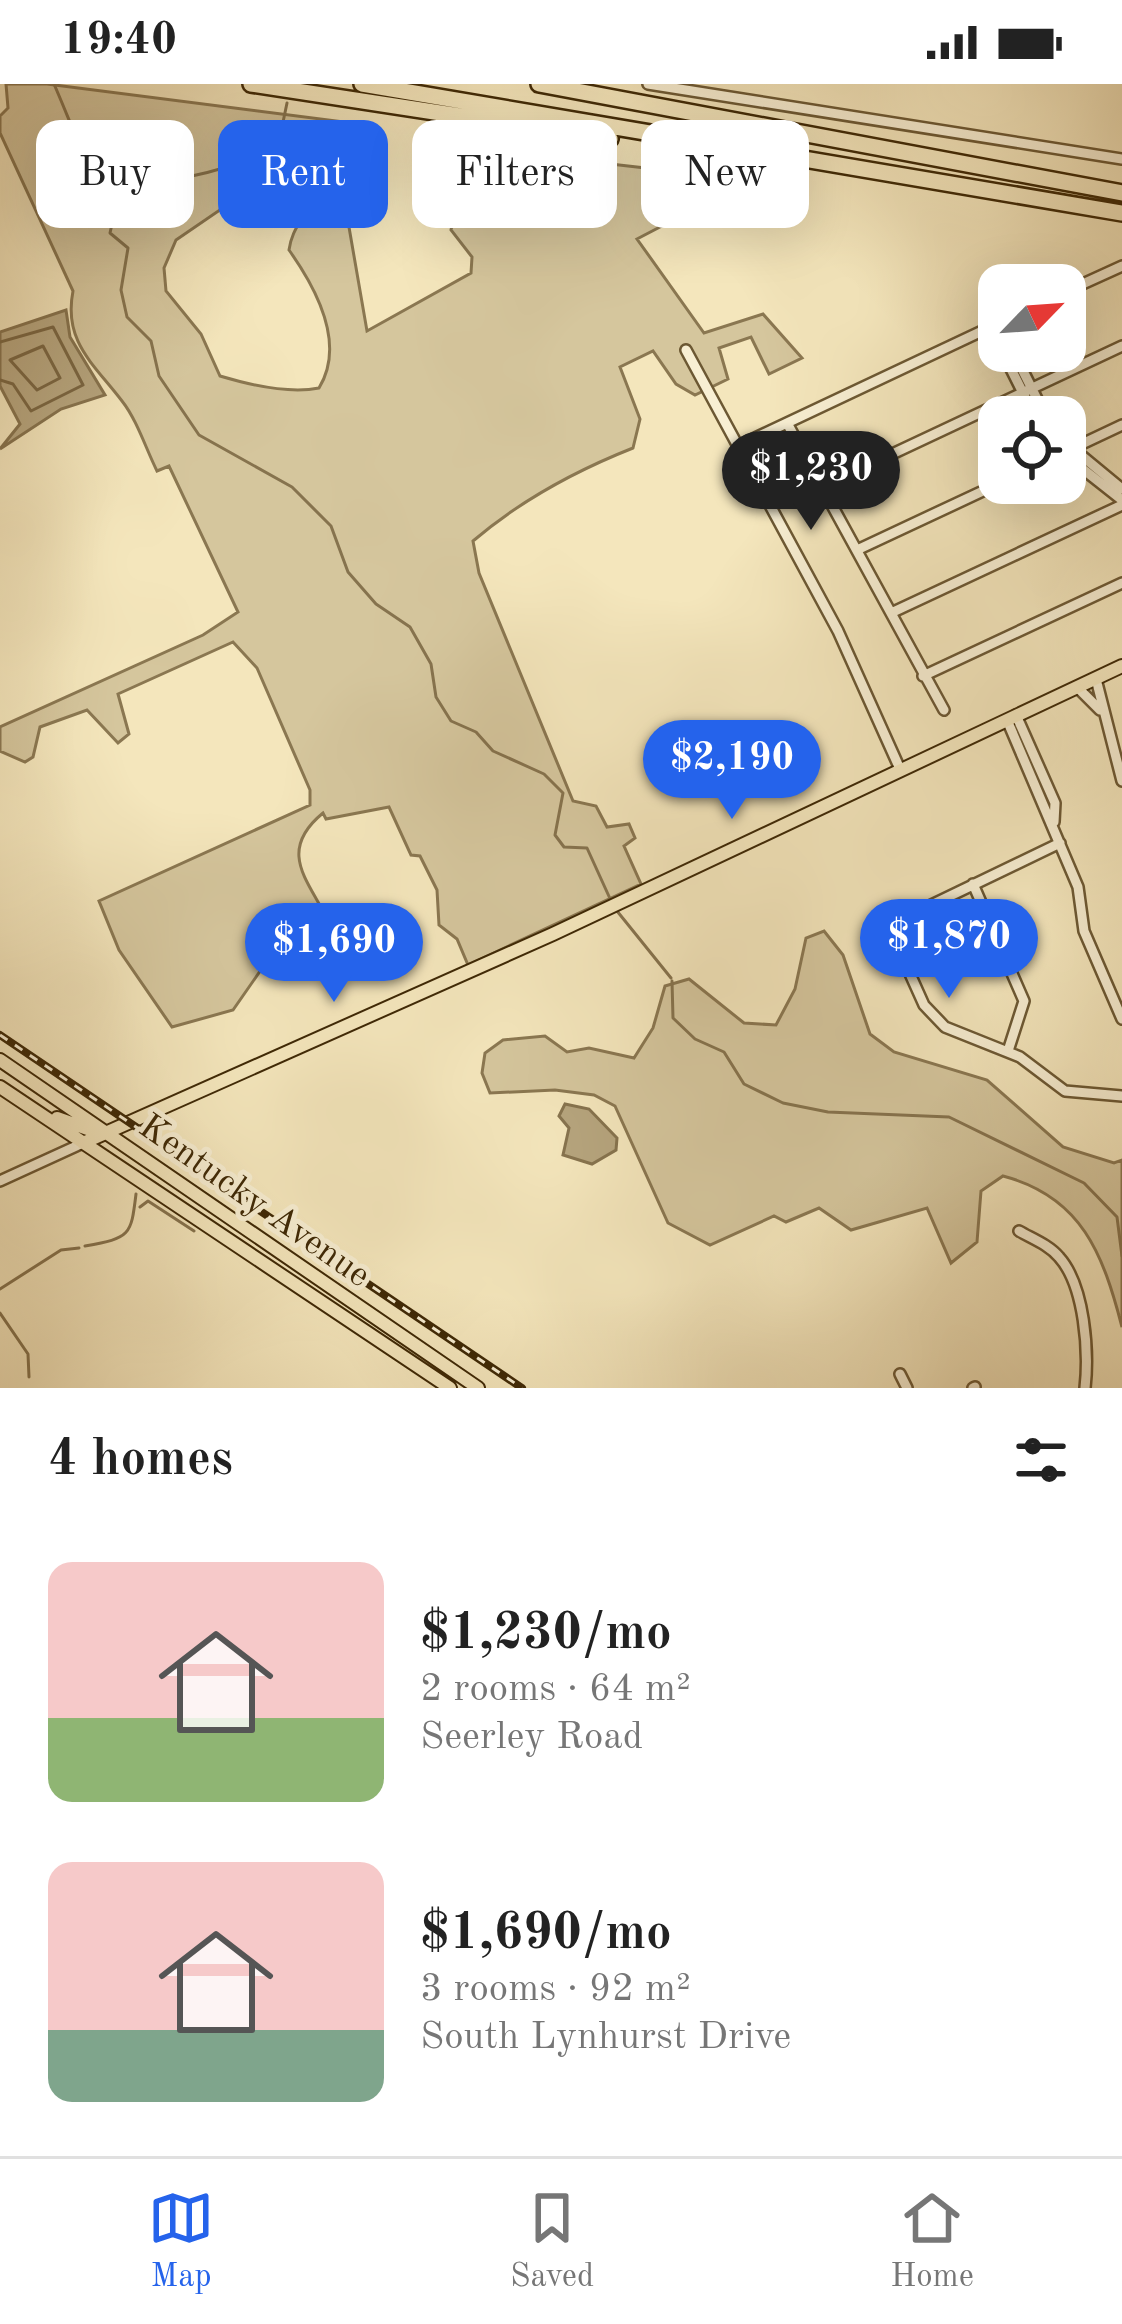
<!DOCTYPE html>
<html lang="en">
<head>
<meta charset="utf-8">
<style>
  body { margin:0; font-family:"Old Standard TT",serif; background:#f6f6f6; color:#222; height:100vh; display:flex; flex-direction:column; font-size:45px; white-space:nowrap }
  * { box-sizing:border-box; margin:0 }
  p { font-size:39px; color:#767676 }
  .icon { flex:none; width:66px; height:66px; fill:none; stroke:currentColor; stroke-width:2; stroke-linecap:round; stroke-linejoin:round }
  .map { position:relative; height:1304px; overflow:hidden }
  .sheet { display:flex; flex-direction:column; background:#fff; flex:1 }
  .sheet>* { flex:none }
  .top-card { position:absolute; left:36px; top:36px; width:1050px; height:108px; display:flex; gap:24px }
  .needle { width:78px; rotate:65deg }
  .controls { position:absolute; left:978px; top:180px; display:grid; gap:24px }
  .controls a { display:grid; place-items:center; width:108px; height:108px; border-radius:24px; background:#fff; box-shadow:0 12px 48px #0002; font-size:60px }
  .price { position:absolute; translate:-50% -102px; padding:0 27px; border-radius:42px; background:#2563eb; color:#fff; font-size:39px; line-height:78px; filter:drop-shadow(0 3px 6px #0008) }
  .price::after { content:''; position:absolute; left:50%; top:72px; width:36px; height:27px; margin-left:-18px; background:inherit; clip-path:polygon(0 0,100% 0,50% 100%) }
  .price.current { background:#222; color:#fff }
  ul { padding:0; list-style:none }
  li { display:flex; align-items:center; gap:36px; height:300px; padding:0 48px }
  li span { display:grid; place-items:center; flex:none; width:336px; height:240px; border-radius:24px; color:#555 }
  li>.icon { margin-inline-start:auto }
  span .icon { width:144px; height:144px; fill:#fffc; stroke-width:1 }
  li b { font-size:51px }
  h2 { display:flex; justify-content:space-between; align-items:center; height:144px; padding:0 48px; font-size:51px }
  .tag { padding:0 42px; border-radius:24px; background:#fff; box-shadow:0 12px 48px #0002; font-size:42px; line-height:108px }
  .tag.current { background:#2563eb; color:#fff }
  .status { display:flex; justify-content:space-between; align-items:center; height:84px; padding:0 60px; background:#fff; direction:ltr }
  .status svg { height:33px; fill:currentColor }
  .menu { display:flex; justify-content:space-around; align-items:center; height:168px; border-top:3px solid #e0e0e0; background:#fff; font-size:33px; color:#767676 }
  .menu a { display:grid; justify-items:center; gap:6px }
  .menu .current { color:#2563eb }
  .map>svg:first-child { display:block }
</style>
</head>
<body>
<div class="status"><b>19:40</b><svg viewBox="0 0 49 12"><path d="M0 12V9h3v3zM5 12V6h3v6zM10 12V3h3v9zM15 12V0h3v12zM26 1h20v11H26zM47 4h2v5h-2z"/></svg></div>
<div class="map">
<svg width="1122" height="1304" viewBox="0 0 1122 1304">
  <rect width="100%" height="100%" fill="#f4e6bc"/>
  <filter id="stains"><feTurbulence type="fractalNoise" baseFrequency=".00167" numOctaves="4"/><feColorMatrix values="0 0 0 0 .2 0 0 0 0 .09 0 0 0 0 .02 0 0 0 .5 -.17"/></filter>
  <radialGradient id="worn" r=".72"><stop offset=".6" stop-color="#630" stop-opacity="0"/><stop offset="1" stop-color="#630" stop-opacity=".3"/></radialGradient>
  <path fill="#d5c69d" stroke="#8a7751" stroke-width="3" d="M 6,0 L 47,0 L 352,39 L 345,81 L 298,79 L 268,93 L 176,156 L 164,184 L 166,207 L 201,250 L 220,292 C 250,301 289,310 319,304 C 346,260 316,204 289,166 C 293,137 312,132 314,95 L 328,91 L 341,97 L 367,247 L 471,189 L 472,173 L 451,146 L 470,64 L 750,96 L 637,155 L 704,249 L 763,230 L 802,274 L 769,290 L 751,253 L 719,264 L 728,295 L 695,311 L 676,300 L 653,267 L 620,283 L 640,335 L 633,364 C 575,387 521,416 473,457 L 479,489 L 573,717 L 596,722 L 607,743 L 629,740 L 635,754 L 624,762 L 641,800 L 468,881 L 457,855 L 439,841 L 437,806 L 420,772 L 411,771 L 389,723 L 326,735 L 323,729 C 262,779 336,814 335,869 L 279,860 L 233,926 L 172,943 L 119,866 L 99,817 L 310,721 L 310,706 L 257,584 L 233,558 L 118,610 L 129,650 L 118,659 L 87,626 L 40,643 L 33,673 L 25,678 L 0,667 L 0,643 L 203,551 L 238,528 L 169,382 L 157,387 C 146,365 137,336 122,317 C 94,280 63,258 73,207 L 0,49 L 0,32 L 8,24 Z
    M 824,847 L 843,871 L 870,950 L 894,968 L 987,996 L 1063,1063 L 1114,1079 L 1122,1076 L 1122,1243 C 1103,1170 1082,1113 1003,1092 L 981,1107 L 977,1158 L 951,1179 L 927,1124 L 851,1146 L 819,1124 L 786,1138 L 774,1132 L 710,1161 L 668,1139 L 615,1022 L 594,1011 L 555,1006 L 490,1009 L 482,989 L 485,969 L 503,956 L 545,952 L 567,968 L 589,964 L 634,974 L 653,944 L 665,902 L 689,895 L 744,939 L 776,941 L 795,905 L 806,854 Z"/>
  <path fill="#b6a57e" stroke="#86734e" stroke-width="3" d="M 66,226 L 70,253 L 105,311 L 61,325 L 0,365 L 20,340 L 0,302 L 0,248 Z
    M 565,1020 L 589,1025 L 617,1054 L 616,1066 L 592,1080 L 563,1071 L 569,1044 L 559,1032 Z"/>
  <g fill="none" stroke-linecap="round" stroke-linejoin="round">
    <path stroke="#7a6642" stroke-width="3" d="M 0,258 L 53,243 L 83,301 L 31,327 L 13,300 L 0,296
      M 43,262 L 60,294 L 37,306 L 10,276 Z"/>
    <path stroke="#86734e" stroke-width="3" d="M 54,0 C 73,44 89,89 114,131 L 110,149 L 128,164 L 121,206 L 127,233 L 151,257 L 159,292 L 199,351 L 292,403 L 331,442 L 348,488 L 376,520 L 410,543 L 431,580 L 436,613 L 451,637 L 476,648 L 493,667 L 544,690 L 563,709 L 555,751 L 564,763 L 587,764 L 612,819
      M 109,124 L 119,103 L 132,94 C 184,101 232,83 278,62 L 287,19
      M 617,827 L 671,894
      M 672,897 L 673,934 L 695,955 L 724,968 L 744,1000 L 783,1019 L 828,1028 L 949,1033 L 1084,1099 L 1117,1133 L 1122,1172
      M 140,1123 L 148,1117 L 194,1147
      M 85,1162 C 131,1154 131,1151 136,1110
      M 0,1205 L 61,1166 L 79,1164
      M 0,1229 L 28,1270 L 29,1293"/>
    <defs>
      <path id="minor" d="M 648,0 L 1122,75
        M 1065,208 L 1122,182
        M 991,243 L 999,261
        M 686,266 L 838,547 L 900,685
        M 1002,267 L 1035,333
        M 1013,267 L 1046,333
        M 787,339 L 944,626
        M 1065,358 L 1122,405
        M 738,362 L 999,239
        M 1067,367 L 1122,341
        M 1065,371 L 1122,416
        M 822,403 L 1122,262
        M 857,466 L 1000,399
        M 891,529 L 1122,421
        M 923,592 L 1122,499
        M 1096,595 L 1122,697
        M 1077,603 L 1100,626
        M 1016,631 L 1055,719 L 1054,738
        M 1007,636 L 1078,803 L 1084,847 L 1122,935
        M 1060,759 L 898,837 L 893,852 L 924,921 L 945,943 L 1020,973 L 1065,1007 L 1122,1012
        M 973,800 L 1024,917 L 1008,967
        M 0,1097 L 83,1059
        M 1019,1147 C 1033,1155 1049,1161 1059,1173 C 1085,1202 1089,1268 1085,1304
        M 900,1290 L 907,1304
        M 973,1304 L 975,1303"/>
      <path id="major" d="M 0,976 L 478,1304
        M 0,1003 L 450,1304
        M 57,1034 L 99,1049
        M 83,1059 L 553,850 L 1122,582"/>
      <path id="highway" d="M 251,0 L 610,55
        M 362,0 L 1122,129
        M 539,0 L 1122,109"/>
    </defs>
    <use href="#minor" stroke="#6c5833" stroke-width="14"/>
    <use href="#major" stroke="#3e2805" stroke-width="16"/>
    <use href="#highway" stroke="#3e2805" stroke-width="20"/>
    <use href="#minor" stroke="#f8efd3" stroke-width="9"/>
    <use href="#major" stroke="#f4e6bc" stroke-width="12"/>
    <use href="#highway" stroke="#f4e6bc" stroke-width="15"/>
    <defs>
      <path id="rail" d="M 0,951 L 522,1304"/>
    </defs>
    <use href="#rail" stroke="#3e2805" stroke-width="8"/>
    <use href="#rail" stroke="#f8efd3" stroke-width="3" stroke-dasharray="9" stroke-linecap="butt"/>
  </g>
  <g text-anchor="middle" stroke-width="10" stroke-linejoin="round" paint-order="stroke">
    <g font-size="36" fill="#3e2805" stroke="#f8efd3">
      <text transform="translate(256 1115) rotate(35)" y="13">Kentucky Avenue</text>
    </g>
  </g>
  <rect width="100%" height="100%" filter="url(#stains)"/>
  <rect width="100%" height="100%" fill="url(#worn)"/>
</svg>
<div class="controls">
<a><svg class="needle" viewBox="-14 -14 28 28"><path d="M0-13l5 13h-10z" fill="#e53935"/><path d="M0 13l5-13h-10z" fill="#767676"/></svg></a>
<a><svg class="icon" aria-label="locate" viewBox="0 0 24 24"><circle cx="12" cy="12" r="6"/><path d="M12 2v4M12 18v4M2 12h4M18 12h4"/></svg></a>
</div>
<b class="price current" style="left:811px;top:449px">$1,230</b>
<b class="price" style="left:732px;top:738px">$2,190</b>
<b class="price" style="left:949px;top:917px">$1,870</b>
<b class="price" style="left:334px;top:921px">$1,690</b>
<div class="top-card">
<a class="tag">Buy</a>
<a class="tag current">Rent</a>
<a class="tag">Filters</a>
<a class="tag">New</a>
</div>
</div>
<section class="sheet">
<h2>4 homes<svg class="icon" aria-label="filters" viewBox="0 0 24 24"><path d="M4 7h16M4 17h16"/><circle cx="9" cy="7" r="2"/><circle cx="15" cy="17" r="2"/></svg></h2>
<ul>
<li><span style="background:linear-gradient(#f6c9c9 65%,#8fb573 0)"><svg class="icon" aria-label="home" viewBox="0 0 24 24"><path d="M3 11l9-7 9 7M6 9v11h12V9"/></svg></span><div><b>$1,230/mo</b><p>2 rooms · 64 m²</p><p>Seerley Road</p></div></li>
<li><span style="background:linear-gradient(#f6c9c9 70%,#7fa58c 0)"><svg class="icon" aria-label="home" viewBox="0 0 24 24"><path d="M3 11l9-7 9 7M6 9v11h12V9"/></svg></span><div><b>$1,690/mo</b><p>3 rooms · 92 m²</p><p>South Lynhurst Drive</p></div></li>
</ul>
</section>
<nav class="menu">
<a class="current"><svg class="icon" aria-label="map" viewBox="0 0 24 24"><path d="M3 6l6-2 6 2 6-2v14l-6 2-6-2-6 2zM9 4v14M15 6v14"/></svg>Map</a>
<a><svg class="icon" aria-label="saved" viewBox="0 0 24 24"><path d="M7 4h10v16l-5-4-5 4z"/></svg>Saved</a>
<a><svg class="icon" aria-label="home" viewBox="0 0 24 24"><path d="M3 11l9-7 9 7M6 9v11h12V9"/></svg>Home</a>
</nav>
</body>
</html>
